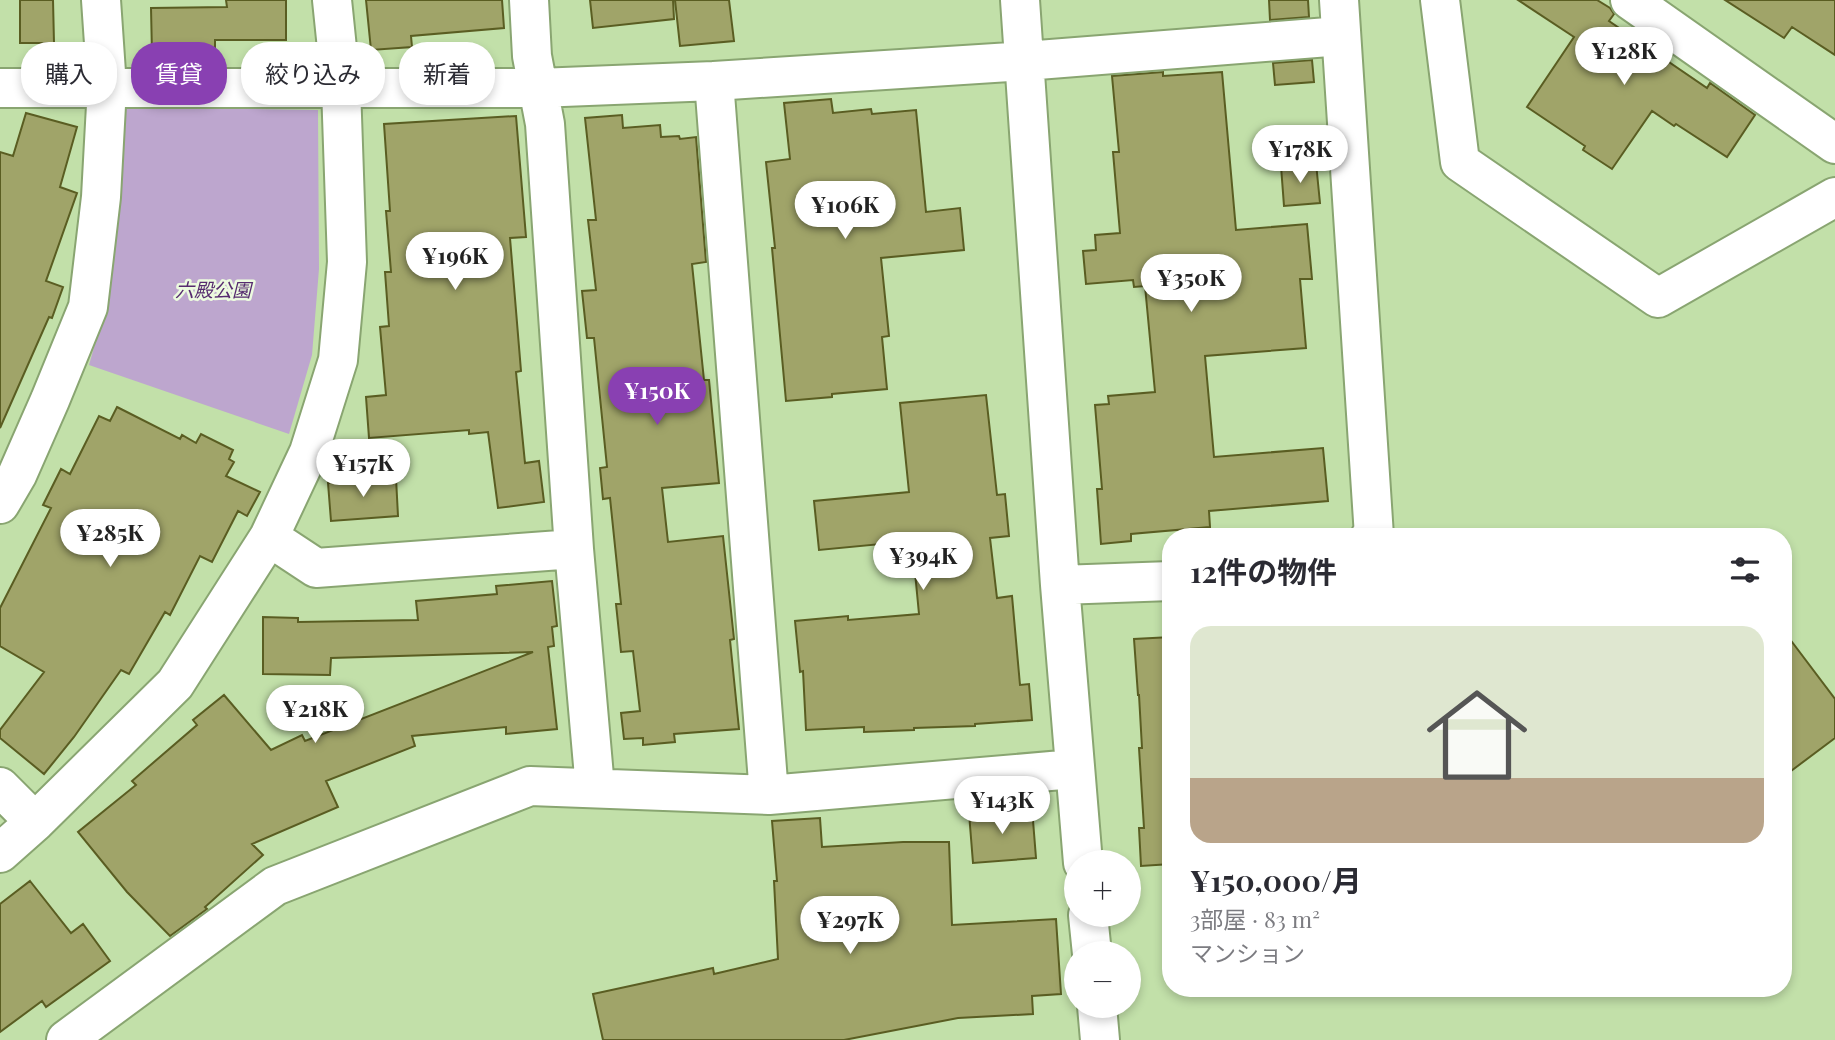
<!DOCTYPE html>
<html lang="ja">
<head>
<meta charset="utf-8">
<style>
  body { margin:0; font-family:"Playfair Display","Noto Sans JP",serif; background:#f2f2f3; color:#2b2b33; height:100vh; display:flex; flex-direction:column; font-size:26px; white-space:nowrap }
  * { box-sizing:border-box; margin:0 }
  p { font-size:23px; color:#7c7c81 }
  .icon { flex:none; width:38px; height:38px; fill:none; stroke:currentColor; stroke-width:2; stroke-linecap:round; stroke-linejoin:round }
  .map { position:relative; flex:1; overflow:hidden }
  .drawer { position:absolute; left:1162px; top:528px; width:630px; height:469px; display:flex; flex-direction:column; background:#fff; border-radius:28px; box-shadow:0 4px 10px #0003 }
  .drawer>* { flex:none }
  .top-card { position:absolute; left:21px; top:42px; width:665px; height:63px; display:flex; gap:14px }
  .controls { position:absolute; left:1064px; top:850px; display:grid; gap:14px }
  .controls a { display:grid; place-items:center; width:77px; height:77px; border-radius:50%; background:#fff; box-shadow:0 4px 10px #0003; font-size:35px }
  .price { position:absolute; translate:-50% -60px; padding:0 16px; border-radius:24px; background:#fff; color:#222; font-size:23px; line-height:46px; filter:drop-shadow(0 2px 4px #0008) }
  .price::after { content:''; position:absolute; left:50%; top:42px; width:21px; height:16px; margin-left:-10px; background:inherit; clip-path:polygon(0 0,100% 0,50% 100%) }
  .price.current { background:#8940b2; color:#fff }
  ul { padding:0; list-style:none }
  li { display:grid; align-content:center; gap:14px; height:371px; padding:0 28px }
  li span { display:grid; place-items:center; height:217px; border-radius:21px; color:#555 }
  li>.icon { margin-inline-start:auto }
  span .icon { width:126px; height:126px; fill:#fffc; stroke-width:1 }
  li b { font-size:30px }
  h2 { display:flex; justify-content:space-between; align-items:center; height:84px; padding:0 28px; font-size:30px }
  .chip { padding:0 24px; border-radius:28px; background:#fff; box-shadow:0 4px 10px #0003; font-size:24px; line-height:63px }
  .chip.current { background:#8940b2; color:#fff }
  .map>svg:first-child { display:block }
</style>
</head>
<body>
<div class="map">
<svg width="1835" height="1040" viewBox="0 0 1835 1040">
  <rect width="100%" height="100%" fill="#c2e0a9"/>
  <path fill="#bda6ce" d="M 125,107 L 318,110 L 319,269 L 312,355 L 289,434 L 89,365 L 107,302 L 120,201 Z"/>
  <path fill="#a0a469" stroke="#5a5d22" stroke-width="2" d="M 20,0 L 53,0 L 54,43 L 20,43 Z
    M 226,0 L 286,0 L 286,40 L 215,40 L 215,53 L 152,54 L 151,8 L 227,7 Z
    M 366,0 L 502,0 L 504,28 L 411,36 L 412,47 L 371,50 Z
    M 590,0 L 673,0 L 674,19 L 593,28 Z
    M 675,0 L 729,0 L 734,41 L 680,46 Z
    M 1269,0 L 1308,0 L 1309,17 L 1270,20 Z
    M 1518,0 L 1597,0 L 1610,8 L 1614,14 L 1609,21 L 1707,88 L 1710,83 L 1755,115 L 1727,157 L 1676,124 L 1674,126 L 1652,111 L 1612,169 L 1583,150 L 1585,146 L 1527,107 L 1574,37 Z
    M 1725,0 L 1835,0 L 1835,55 L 1792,27 L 1784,38 Z
    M 1312,60 L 1314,82 L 1275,85 L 1273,63 Z
    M 1163,72 L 1163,76 L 1222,72 L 1236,230 L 1307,224 L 1312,279 L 1300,279 L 1306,348 L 1205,356 L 1214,457 L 1323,448 L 1328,501 L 1209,511 L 1210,527 L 1131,534 L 1131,541 L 1101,544 L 1097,489 L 1102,489 L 1095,405 L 1109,404 L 1108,396 L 1155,392 L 1145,286 L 1134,287 L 1133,280 L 1086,284 L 1083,251 L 1096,250 L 1095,235 L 1120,233 L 1113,152 L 1119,152 L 1112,76 Z
    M 831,99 L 833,113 L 871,109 L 872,114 L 916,110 L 926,212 L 960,208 L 964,250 L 881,258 L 889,336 L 882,337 L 887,389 L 832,394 L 832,397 L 786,401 L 772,248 L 775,248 L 766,162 L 790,159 L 784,103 Z
    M 26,113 L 77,127 L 60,187 L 77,193 L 46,281 L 63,287 L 52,318 L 49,317 L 0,428 L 0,152 L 13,156 Z
    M 622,115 L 623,128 L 660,125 L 661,137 L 679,136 L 680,139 L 696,137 L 706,262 L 692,264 L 704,380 L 709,380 L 719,483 L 662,488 L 668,542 L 723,536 L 734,639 L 730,640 L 739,729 L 674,734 L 675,742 L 643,745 L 643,738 L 624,739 L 621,713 L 640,711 L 633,651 L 621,652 L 616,604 L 621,604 L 610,498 L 603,499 L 600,468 L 607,467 L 594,338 L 587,338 L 582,291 L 596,290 L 588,220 L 596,220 L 585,118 Z
    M 516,116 L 526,237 L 510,238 L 521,371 L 516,372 L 525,463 L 539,461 L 544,502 L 498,508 L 488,432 L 469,434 L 469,430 L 369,438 L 366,397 L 386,395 L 380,327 L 389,326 L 385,272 L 391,272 L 386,211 L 390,211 L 384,124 Z
    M 1316,163 L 1320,203 L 1284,206 L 1281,166 Z
    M 986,395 L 997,495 L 1005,494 L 1009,536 L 990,538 L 997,598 L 1012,596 L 1020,685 L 1029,684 L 1032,720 L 975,724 L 975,726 L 914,728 L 914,730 L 864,732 L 864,727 L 806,730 L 803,671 L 800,672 L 795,621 L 848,616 L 848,620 L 919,614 L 912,541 L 819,550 L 814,501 L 909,492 L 900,403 Z
    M 117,407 L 180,439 L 182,435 L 196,443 L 201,434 L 233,450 L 229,459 L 234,462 L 226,476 L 260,492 L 247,516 L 238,511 L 212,562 L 200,556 L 170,615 L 165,612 L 129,674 L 121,670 L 74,737 L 44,774 L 0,738 L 0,730 L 44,672 L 0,646 L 0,608 L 51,508 L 43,505 L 61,469 L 70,474 L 99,416 L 110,421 Z
    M 396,478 L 398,516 L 331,521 L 328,483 Z
    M 552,581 L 557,626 L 552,627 L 554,646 L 548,647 L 557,729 L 506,734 L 506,727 L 412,736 L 415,746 L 326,781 L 338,807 L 252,844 L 263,855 L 205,907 L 207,909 L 170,936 L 127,892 L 78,832 L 136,785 L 132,781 L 197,725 L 193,720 L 224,695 L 271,750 L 302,735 L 305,741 L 533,652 L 331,658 L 330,675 L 263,674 L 263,617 L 298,618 L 298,622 L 418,620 L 416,601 L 497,594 L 496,586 Z
    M 1783,630 L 1835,699 L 1835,738 L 1783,777 Z
    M 1171,637 L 1171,864 L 1141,866 L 1139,828 L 1144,828 L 1139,748 L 1142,748 L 1139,695 L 1138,695 L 1134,639 Z
    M 1032,808 L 1036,858 L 973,863 L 969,813 Z
    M 820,818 L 822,847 L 903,842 L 949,842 L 952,925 L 1056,919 L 1061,994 L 1032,996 L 1033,1014 L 958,1018 L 844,1040 L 603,1040 L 593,994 L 713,968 L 714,974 L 778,959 L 774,881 L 777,881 L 772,821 Z
    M 30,881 L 71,933 L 83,924 L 110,961 L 46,1007 L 42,1001 L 0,1032 L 0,904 Z"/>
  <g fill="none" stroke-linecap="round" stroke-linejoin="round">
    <defs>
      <path id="street" d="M 529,0 L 532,56 L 545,124 L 574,549 L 595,788
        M 1020,0 L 1060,585 L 1083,863
        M 1339,0 L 1374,536 L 1370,537
        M 1440,0 L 1460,162 L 1658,298 L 1835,197
        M 1630,0 L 1835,144
        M 714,81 L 769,795
        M 0,88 L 538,88 L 714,81 L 1025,61 L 1341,36
        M 0,504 L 17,475 L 50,400 L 88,307 L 101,197 L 107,87 L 101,0
        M 269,537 L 316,568 L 574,549
        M 1060,585 L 1171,581
        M 0,787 L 35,822
        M 0,853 L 35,822 L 175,684 L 269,537 L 309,452 L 338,360 L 347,262 L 341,87 L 332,0
        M 1088,915 L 1092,954
        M 1097,1006 L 1100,1040
        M 66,1040 L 275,886 L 530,786 L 769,795 L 1074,769"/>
    </defs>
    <use href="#street" stroke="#89a571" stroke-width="42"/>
    <use href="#street" stroke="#fff" stroke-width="38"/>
  </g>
  <g text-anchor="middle" stroke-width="5" stroke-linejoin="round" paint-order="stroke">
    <g font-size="19" font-style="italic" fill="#562b6f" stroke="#ecfbdf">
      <text x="213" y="297">六殿公園</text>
    </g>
  </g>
</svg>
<div class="controls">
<a>+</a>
<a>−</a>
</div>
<b class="price" style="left:1624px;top:87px">¥128K</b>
<b class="price" style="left:1300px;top:185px">¥178K</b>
<b class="price" style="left:845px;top:241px">¥106K</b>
<b class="price" style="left:455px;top:292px">¥196K</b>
<b class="price" style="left:1191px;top:314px">¥350K</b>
<b class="price current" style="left:657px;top:427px">¥150K</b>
<b class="price" style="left:363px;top:499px">¥157K</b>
<b class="price" style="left:110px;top:569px">¥285K</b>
<b class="price" style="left:923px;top:592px">¥394K</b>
<b class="price" style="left:315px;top:745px">¥218K</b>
<b class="price" style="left:1002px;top:836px">¥143K</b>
<b class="price" style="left:850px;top:956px">¥297K</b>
<div class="top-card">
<a class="chip">購入</a>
<a class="chip current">賃貸</a>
<a class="chip">絞り込み</a>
<a class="chip">新着</a>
</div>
<section class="drawer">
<h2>12件の物件<svg class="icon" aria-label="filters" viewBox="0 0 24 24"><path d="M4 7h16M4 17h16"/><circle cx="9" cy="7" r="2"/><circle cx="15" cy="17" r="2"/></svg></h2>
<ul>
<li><span style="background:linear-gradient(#dfe7d0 70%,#b9a48a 0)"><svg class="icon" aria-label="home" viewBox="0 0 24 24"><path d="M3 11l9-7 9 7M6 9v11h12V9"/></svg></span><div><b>¥150,000/月</b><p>3部屋 · 83 m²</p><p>マンション</p></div></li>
</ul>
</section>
</div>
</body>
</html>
